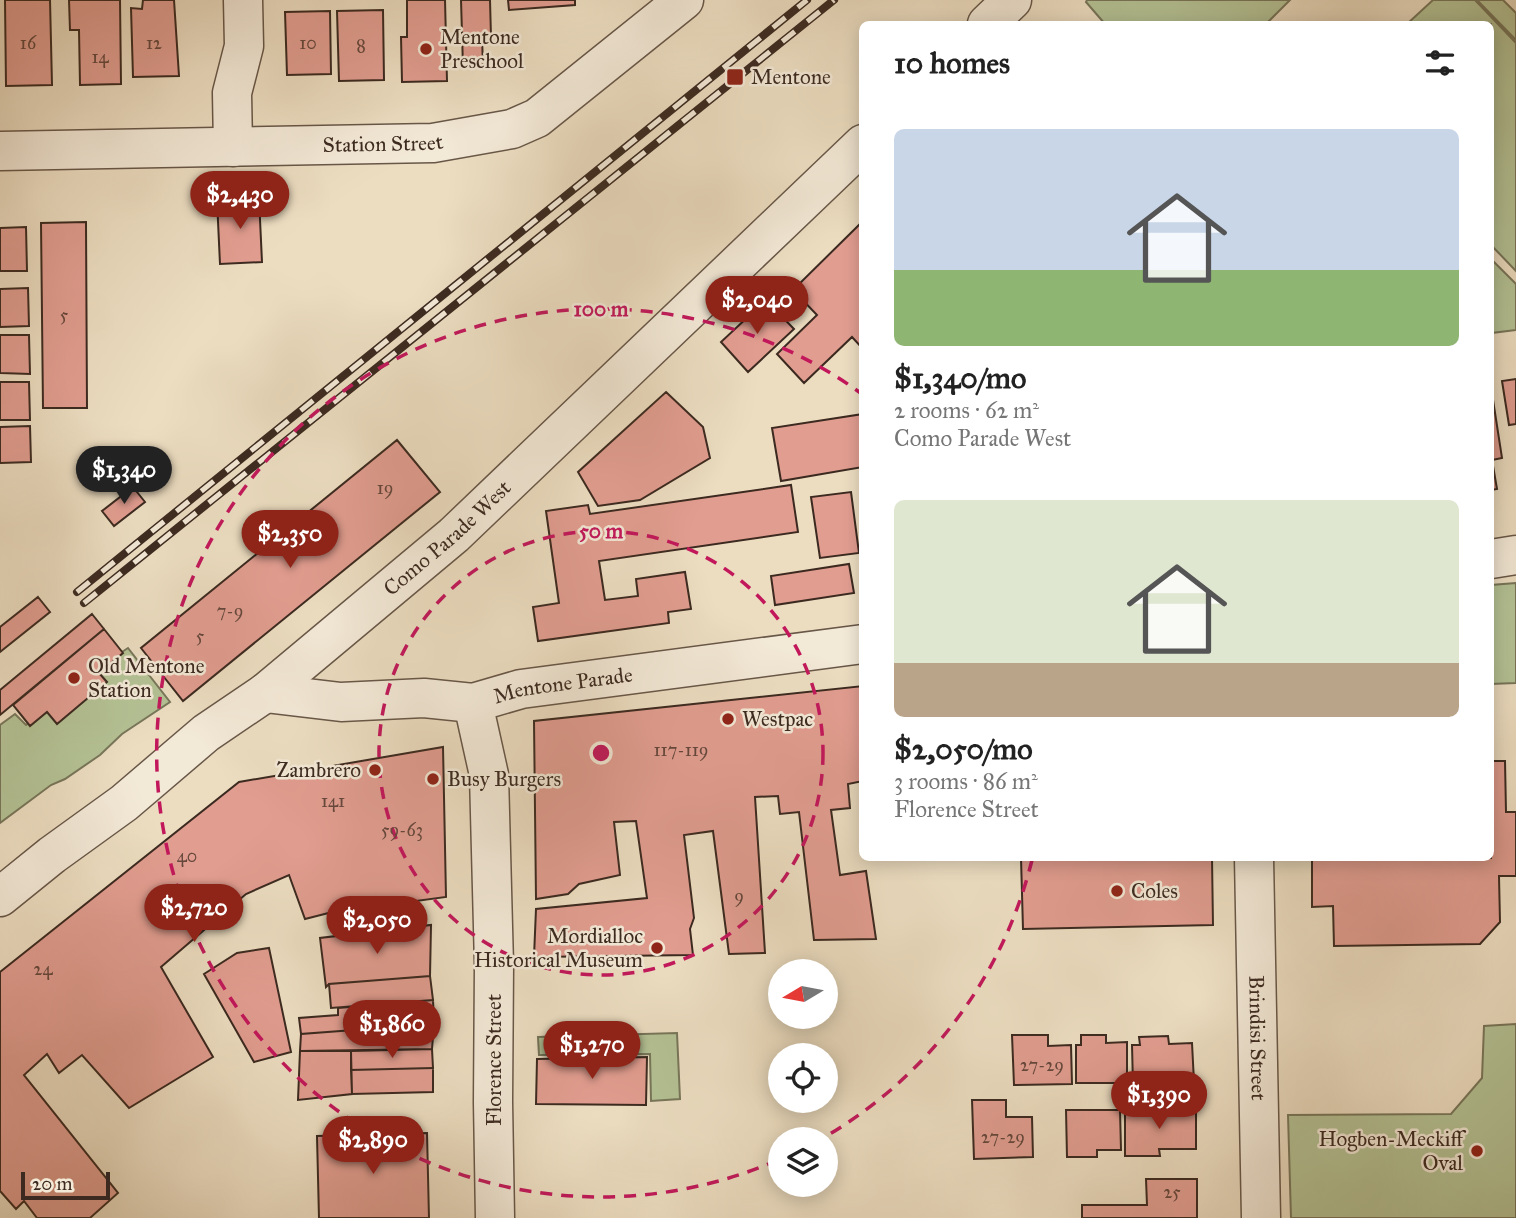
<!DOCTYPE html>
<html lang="en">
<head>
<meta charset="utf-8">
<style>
  body { margin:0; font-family:"IM FELL Great Primer",serif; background:#f2f2f2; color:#222; height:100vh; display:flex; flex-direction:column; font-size:26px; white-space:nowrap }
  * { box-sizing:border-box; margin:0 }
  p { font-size:23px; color:#767676 }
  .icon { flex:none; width:38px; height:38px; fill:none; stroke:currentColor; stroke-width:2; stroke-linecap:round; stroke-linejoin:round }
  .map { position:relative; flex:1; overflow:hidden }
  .sheet { position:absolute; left:859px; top:21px; width:635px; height:840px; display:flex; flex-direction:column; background:#fff; border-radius:10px; box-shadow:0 4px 18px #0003 }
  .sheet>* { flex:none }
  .needle { width:46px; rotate:260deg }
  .tools { position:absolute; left:768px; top:959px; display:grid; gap:14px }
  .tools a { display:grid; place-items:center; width:70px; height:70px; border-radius:50%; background:#fff; box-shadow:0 4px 18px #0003; font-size:35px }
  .scale { position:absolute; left:21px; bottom:18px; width:89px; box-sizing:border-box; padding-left:7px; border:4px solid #3c2a20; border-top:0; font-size:19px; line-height:24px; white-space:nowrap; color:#3c2a20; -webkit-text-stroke:5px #f3e9d7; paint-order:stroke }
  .price { position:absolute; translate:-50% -60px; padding:0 16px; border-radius:24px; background:#8f2418; color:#fff; font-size:23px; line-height:46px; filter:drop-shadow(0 2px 4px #0008) }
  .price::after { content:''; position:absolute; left:50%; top:42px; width:21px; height:16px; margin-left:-10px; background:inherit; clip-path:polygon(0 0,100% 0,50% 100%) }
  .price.active { background:#222; color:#fff }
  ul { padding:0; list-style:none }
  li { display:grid; align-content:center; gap:14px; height:371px; padding:0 35px }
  li span { display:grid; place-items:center; height:217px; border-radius:10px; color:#555 }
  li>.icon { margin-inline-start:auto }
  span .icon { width:126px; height:126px; fill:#fffc; stroke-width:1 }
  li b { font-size:30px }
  h2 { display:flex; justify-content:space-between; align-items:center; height:84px; padding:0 35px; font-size:30px }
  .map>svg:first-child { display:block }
</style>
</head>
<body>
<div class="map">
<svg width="1516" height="1218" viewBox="0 0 1516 1218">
  <rect width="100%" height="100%" fill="#ecddc1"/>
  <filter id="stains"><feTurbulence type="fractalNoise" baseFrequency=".00286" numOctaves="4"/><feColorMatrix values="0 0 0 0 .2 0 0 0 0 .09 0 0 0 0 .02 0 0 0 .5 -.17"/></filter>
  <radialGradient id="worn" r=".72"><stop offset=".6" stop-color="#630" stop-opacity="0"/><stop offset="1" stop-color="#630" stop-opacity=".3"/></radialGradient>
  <path fill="#b4c295" stroke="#78765a" stroke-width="2" d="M 1087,0 L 1290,0 L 1266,24 L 1105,24 L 1086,2 Z
    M 1433,0 L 1475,0 L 1516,43 L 1516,271 L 1491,245 L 1491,24 L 1407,24 Z
    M 1477,0 L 1503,0 L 1516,13 L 1516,40 Z
    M 1491,259 L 1516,284 L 1516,330 L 1491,333 Z
    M 1516,583 L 1516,683 L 1491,684 L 1491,585 Z
    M 128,648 L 170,702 L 122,734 L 100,755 L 65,779 L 51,785 L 0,823 L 0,725 L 15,714 L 26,725 L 93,671 Z
    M 1516,1024 L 1516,1218 L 1291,1218 L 1288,1115 L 1451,1114 L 1482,1078 L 1484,1026 Z
    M 677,1033 L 680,1099 L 651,1101 L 650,1054 L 539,1055 L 538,1037 Z"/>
  <path fill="#e19d90" stroke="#3c2a20" stroke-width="2" d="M 5,0 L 50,0 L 52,85 L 6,86 Z
    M 69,0 L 120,0 L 121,84 L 80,85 L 79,30 L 70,30 Z
    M 143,0 L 174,0 L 179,76 L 133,77 L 131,8 L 142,9 Z
    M 407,0 L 445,0 L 447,81 L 402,82 L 401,37 L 407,37 Z
    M 461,0 L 490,0 L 491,37 L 482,37 L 483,66 L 463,67 Z
    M 508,0 L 575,0 L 575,5 L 509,10 Z
    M 383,10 L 384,80 L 339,81 L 337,11 Z
    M 330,11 L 331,74 L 287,75 L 285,12 Z
    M 259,198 L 262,262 L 220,264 L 217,200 Z
    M 863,221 L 863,349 L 852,337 L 804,383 L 777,354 L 817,315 L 793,290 Z
    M 86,222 L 87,408 L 43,408 L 41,223 Z
    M 26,227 L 27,271 L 0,271 L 0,228 Z
    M 28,288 L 29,326 L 0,327 L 0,289 Z
    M 766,300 L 794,329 L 748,372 L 721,342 Z
    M 0,335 L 29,335 L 30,374 L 0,373 Z
    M 1516,379 L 1516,424 L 1509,425 L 1502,381 Z
    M 0,382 L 29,382 L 30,420 L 0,420 Z
    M 1491,387 L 1502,458 L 1492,460 L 1497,489 L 1491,490 Z
    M 666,392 L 703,427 L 710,458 L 640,500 L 598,506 L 578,472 Z
    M 863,414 L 863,467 L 781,481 L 772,428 Z
    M 30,426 L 31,462 L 0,463 L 0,427 Z
    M 397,440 L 440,492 L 183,701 L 141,648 Z
    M 791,485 L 798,532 L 599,561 L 605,600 L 638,596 L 636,579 L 685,572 L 691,609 L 668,612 L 669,623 L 538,641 L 533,607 L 559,603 L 546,511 L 588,505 L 590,514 Z
    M 133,487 L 145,502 L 114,526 L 102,511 Z
    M 851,492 L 859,553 L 820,558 L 811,497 Z
    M 849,564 L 854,593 L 775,605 L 771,576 Z
    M 38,597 L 50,612 L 0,652 L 0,627 Z
    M 92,614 L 104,629 L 0,715 L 0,690 Z
    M 104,629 L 123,653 L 99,673 L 107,682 L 57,724 L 47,712 L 30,726 L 13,705 Z
    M 863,686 L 863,781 L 848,784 L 850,808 L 831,810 L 840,875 L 866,871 L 876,939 L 814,940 L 799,812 L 780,814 L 778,796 L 755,797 L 765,953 L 729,954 L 713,831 L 684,835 L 694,918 L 690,929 L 693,955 L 534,957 L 536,909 L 647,898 L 636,821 L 614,822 L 620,875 L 579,884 L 568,894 L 536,899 L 534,721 Z
    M 443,747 L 446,897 L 379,906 L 348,908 L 305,919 L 289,875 L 246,894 L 161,967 L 213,1057 L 129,1108 L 82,1055 L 59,1073 L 47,1054 L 24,1075 L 118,1193 L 90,1218 L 37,1218 L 24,1201 L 16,1209 L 0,1191 L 0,972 L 239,782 Z
    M 1491,761 L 1505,761 L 1506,812 L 1516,812 L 1516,876 L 1499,876 L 1500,922 L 1480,944 L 1334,946 L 1333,906 L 1312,907 L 1312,858 L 1491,858 Z
    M 1021,858 L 1212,858 L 1213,925 L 1023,929 Z
    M 431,925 L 430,976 L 329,984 L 326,987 L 320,938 Z
    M 269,948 L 291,1052 L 254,1062 L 204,974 L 237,953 Z
    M 430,976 L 433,1000 L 331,1008 L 329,984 Z
    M 433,1000 L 434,1024 L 301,1034 L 299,1018 L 338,1015 L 338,1008 Z
    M 434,1024 L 432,1049 L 300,1051 L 301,1034 Z
    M 1012,1035 L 1048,1035 L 1048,1046 L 1071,1045 L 1072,1084 L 1014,1085 Z
    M 1081,1035 L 1106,1035 L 1106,1043 L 1127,1042 L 1127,1083 L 1076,1083 L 1076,1045 L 1081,1045 Z
    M 1168,1036 L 1169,1044 L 1192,1043 L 1194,1082 L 1133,1085 L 1132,1045 L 1140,1045 L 1139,1037 Z
    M 432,1049 L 433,1068 L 351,1070 L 351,1051 Z
    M 300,1051 L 351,1051 L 352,1094 L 298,1100 Z
    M 647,1057 L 646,1105 L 536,1104 L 537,1059 Z
    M 433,1068 L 433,1092 L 352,1094 L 351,1070 Z
    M 972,1100 L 1006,1100 L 1006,1117 L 1032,1117 L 1033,1157 L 974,1159 Z
    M 1196,1109 L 1196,1149 L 1159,1149 L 1160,1156 L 1125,1156 L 1125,1110 Z
    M 1066,1110 L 1120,1110 L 1121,1150 L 1097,1150 L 1097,1157 L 1067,1157 Z
    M 427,1133 L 429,1218 L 319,1218 L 317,1136 Z
    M 1146,1179 L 1197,1179 L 1197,1218 L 1082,1218 L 1082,1205 L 1147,1205 Z"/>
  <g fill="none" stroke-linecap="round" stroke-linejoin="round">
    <defs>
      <g id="minor">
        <path d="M 987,24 L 1012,0"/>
        <path d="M 233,147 L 232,93 L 244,46 L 243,0"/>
        <path id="s1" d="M 0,151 L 433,143 L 512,129 L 537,118 L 684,0"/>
        <path d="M 1491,559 L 1516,555"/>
        <path id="s2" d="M 265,693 L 341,702 L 424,698 L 473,703 L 521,689 L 863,644"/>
        <path d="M 473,703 L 489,775 L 494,965 L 493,1102 L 495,1218"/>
        <path id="s3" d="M 1254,858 L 1261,1218"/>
        <path id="s4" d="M 0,897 L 52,855 L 124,803 L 206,733 L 265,693 L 454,535 L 863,144"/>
      </g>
    </defs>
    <use href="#minor" stroke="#685748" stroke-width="41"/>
    <use href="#minor" stroke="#f3e9d7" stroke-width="38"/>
    <defs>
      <path id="rail" d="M 77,592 L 807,0
        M 84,603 L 834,0"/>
    </defs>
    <use href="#rail" stroke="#3c2a20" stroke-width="8"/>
    <use href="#rail" stroke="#f3e9d7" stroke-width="5" stroke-dasharray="16" stroke-linecap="butt"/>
  </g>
  <g fill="none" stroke="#c2185b" stroke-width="3.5" stroke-dasharray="12 9">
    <circle cx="601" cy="753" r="222"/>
    <path d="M1032 860A444 444 0 0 1 823 1138M778 1160A444 444 0 1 1 862 394"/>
  </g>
  <g fill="#8f2418" stroke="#f3e9d7" stroke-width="2.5">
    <circle cx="426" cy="49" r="7"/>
    <rect x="726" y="68" width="18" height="18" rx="3.5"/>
    <circle cx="74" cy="678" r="7"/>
    <circle cx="728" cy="719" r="7"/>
    <circle cx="375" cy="770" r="7"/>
    <circle cx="433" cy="779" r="7"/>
    <circle cx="1117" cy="891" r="7"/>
    <circle cx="657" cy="948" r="7"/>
    <circle cx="1477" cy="1151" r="7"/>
  </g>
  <g text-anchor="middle" stroke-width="5" stroke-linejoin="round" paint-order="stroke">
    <g font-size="18" fill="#65473c">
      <text x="28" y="49">16</text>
      <text x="154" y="49">12</text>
      <text x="308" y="49">10</text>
      <text x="361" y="52">8</text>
      <text x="100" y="63">14</text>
      <text x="64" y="321">5</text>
      <text x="385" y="494">19</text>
      <text x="230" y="617">7-9</text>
      <text x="200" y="642">5</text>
      <text x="681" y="756">117-119</text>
      <text x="333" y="807">141</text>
      <text x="402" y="836">59-63</text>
      <text x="187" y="862">40</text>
      <text x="739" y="902">9</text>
      <text x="43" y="975">24</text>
      <text x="1042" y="1071">27-29</text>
      <text x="1003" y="1143">27-29</text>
      <text x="1172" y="1198">25</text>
    </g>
    <g font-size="21" fill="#3c2a20" stroke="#f3e9d7" text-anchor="start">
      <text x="440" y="44">Mentone<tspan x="440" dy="24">Preschool</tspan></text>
      <text x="751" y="84">Mentone</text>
      <text x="88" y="673">Old Mentone<tspan x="88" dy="24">Station</tspan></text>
      <text x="742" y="726">Westpac</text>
      <text x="361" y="777" text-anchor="end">Zambrero</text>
      <text x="447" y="786">Busy Burgers</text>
      <text x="1131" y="898">Coles</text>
      <text x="643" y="943" text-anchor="end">Mordialloc<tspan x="643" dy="24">Historical Museum</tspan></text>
      <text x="1463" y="1146" text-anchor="end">Hogben-Meckiff<tspan x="1463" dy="24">Oval</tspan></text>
    </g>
    <g font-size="21" fill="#3c2a20" stroke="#f3e9d7">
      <text dy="7" stroke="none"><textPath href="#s1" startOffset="383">Station Street</textPath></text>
      <text dy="7" stroke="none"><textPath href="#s4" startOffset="574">Como Parade West</textPath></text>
      <text dy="7" stroke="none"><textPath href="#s2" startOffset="301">Mentone Parade</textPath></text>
      <text dy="7" stroke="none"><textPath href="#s3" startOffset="180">Brindisi Street</textPath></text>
      <text transform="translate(494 1060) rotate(-90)" y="7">Florence Street</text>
    </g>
  </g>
  <circle cx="601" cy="753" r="10" fill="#c2185b" stroke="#f3e9d7" stroke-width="3.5"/>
  <g font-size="21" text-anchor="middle" font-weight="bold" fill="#c2185b" stroke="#f3e9d7" stroke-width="5" stroke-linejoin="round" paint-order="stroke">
    <text x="601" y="316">100 m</text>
    <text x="601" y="538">50 m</text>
  </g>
  <rect width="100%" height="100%" filter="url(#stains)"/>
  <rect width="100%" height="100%" fill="url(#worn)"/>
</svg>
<div class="tools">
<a><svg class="needle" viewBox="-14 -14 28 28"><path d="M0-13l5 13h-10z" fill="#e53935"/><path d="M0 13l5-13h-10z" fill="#767676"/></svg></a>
<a><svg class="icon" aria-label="locate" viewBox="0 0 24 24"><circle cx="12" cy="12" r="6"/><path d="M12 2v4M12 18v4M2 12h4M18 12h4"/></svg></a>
<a><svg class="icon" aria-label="layers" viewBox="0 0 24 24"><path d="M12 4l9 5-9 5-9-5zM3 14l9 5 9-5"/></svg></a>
</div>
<div class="scale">20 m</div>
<b class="price" style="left:240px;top:231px">$2,430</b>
<b class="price" style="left:757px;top:336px">$2,040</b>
<b class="price active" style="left:124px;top:506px">$1,340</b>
<b class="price" style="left:290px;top:570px">$2,350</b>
<b class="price" style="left:194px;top:944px">$2,720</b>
<b class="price" style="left:377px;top:956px">$2,050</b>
<b class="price" style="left:392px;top:1060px">$1,860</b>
<b class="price" style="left:592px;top:1081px">$1,270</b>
<b class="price" style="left:1159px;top:1131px">$1,390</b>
<b class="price" style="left:373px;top:1176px">$2,890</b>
<section class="sheet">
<h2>10 homes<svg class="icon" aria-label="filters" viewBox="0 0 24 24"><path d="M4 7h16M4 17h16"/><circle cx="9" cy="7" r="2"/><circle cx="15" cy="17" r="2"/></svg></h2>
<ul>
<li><span style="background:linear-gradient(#c9d6e8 65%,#8fb573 0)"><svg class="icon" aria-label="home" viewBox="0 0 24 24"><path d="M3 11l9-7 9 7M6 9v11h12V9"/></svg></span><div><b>$1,340/mo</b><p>2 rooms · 62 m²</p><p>Como Parade West</p></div></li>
<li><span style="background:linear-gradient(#dfe7d0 75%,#b9a48a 0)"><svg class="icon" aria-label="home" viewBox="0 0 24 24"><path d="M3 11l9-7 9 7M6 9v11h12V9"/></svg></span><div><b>$2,050/mo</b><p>3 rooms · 86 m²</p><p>Florence Street</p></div></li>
</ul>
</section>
</div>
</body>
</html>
